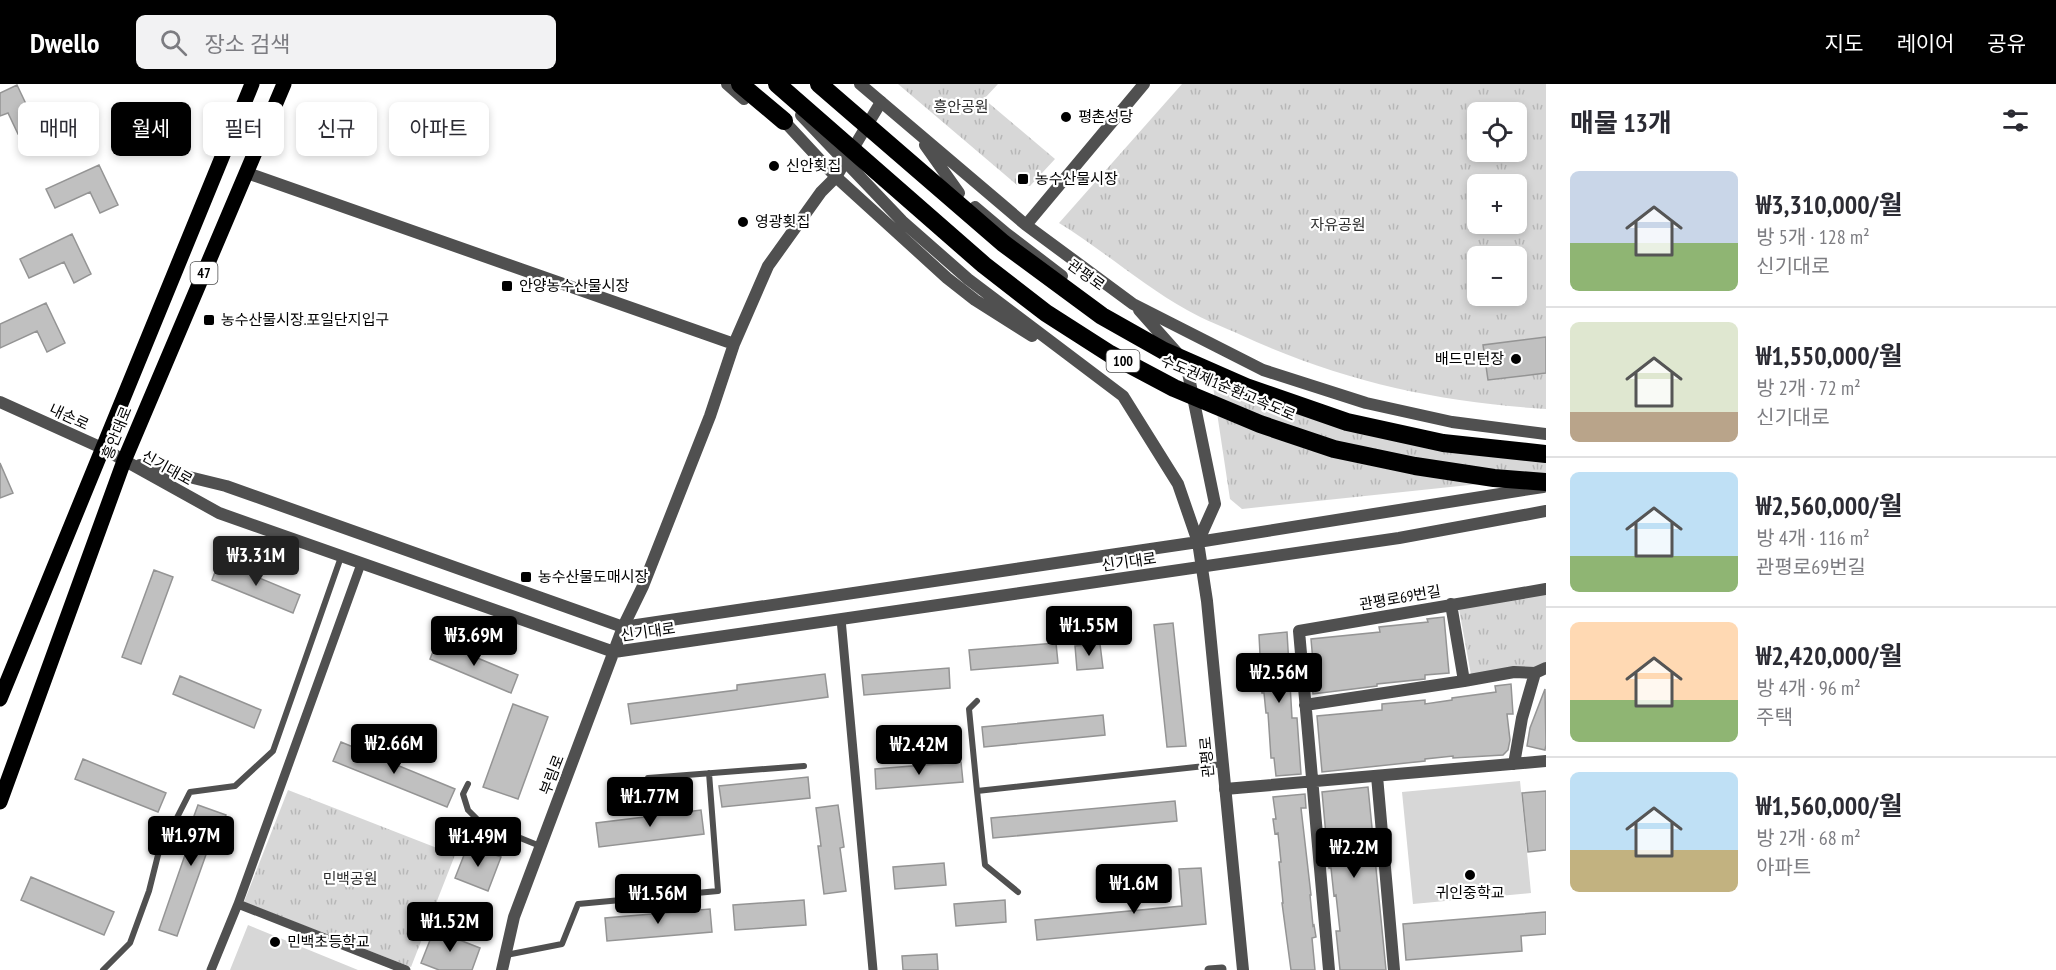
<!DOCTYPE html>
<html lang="ko">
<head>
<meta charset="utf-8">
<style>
  body { margin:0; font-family:"PT Sans Narrow","Noto Sans KR",sans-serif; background:#f2f2f3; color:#2b2b33; height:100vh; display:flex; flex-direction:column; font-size:22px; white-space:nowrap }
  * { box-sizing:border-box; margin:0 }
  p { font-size:20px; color:#7c7c81 }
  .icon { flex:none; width:33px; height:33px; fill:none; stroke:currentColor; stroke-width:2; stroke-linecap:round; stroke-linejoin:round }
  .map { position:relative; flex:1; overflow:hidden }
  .sheet { display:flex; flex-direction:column; background:#fff; width:510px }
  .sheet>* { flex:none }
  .hud { position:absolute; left:18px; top:18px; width:570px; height:54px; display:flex; gap:12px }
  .fabs { position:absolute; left:1467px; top:18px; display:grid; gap:12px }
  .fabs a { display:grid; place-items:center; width:60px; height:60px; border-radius:9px; background:#fff; box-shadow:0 3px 9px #0003; font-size:30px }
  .price { position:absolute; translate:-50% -51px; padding:0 14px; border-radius:6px; background:#000; color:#fff; font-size:20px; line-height:39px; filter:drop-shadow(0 2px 3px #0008) }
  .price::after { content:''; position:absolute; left:50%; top:36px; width:18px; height:14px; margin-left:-9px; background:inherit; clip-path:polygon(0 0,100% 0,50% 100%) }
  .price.active { background:#222; color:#fff }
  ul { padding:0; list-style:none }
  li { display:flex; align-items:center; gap:18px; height:150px; padding:0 24px }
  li+li { border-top:2px solid #e1e1e2 }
  li span { display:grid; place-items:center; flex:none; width:168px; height:120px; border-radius:9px; color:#555 }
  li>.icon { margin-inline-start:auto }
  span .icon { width:72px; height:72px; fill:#fffc; stroke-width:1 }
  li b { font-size:26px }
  h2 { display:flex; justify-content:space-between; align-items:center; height:72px; padding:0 24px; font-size:26px }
  .tag { padding:0 21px; border-radius:9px; background:#fff; box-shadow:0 3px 9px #0003; font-size:21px; line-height:54px }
  .tag.active { background:#000; color:#fff }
  header { display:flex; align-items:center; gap:36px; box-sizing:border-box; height:84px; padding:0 30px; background:#000; color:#fff }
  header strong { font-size:28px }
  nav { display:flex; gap:33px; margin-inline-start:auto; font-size:21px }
  .search { width:420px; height:54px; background:#f2f2f3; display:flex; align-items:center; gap:15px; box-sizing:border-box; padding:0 21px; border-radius:9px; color:#7c7c81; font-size:22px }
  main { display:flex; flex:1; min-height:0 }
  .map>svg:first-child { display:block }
</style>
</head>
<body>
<header>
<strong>Dwello</strong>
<div class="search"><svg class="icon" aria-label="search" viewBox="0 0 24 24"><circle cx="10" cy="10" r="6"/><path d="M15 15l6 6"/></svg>장소 검색</div>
<nav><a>지도</a><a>레이어</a><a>공유</a></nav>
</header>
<main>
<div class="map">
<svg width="1546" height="886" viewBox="0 0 1546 886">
  <defs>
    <pattern id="park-tufts" width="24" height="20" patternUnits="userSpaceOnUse" patternTransform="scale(1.5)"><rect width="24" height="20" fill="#d7d7d7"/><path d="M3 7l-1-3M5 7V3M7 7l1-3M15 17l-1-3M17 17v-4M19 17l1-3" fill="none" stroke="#b7b7b7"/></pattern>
  </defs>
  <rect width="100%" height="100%" fill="#fff"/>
  <path fill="url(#park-tufts)" fill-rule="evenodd" d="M 898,0 L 998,0 L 984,15 L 1055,75 L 1030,102 L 1017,101 Z
    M 1182,0 L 1546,0 L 1546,325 C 1437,318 1341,297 1241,251 C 1224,243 1204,236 1187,226 C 1142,201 1103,166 1059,139 ZM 1478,28 L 1516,28 L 1516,68 L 1478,68 ZM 1478,100 L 1516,100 L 1516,140 L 1478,140 ZM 1478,172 L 1516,172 L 1516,212 L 1478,212 Z
    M 1211,289 L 1355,343 L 1546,374 L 1546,393 L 1242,425 L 1230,415 Z
    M 1546,510 L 1546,579 L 1534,586 L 1471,591 L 1459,525 Z
    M 288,706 L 455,771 L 411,883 L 244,818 Z"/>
  <path fill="#d7d7d7" d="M 1520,697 L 1531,809 L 1413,820 L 1402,708 Z
    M 248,841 L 358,886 L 230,886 Z"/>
  <path fill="#c0c0c0" stroke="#949494" stroke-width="1.5" d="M 17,1 L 36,41 L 18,50 L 8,29 L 0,32 L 0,9 Z
    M 99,81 L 118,121 L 100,129 L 90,108 L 55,124 L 46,105 Z
    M 72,150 L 91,190 L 74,199 L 64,178 L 29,194 L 20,175 Z
    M 46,219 L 65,259 L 47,268 L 37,247 L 0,264 L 0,240 Z
    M 1546,253 L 1546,289 L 1488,296 L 1483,261 Z
    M 0,379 L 13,409 L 0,414 Z
    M 219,477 L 300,511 L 293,529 L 212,496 Z
    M 154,486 L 173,493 L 141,580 L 122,573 Z
    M 1444,533 L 1449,589 L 1425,591 L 1425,595 L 1377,600 L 1377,602 L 1313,610 L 1311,589 L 1314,589 L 1311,555 L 1380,548 L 1379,543 L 1428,538 L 1427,535 Z
    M 1173,539 L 1186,662 L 1167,663 L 1154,541 Z
    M 1287,548 L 1292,634 L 1297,634 L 1301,690 L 1276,692 L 1274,674 L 1271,674 L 1268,629 L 1266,629 L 1264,609 L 1262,609 L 1259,551 Z
    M 437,557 L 518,591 L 511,609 L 430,575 Z
    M 1056,559 L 1058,579 L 971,586 L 969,566 Z
    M 1100,560 L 1103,584 L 1077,586 L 1075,562 Z
    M 949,584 L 950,604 L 864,611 L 862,591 Z
    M 825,590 L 828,613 L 631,640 L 628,620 L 737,606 L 737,601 Z
    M 180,592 L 261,626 L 254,644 L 173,610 Z
    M 1511,600 L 1513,630 L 1507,630 L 1510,656 L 1508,666 L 1503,671 L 1453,674 L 1453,672 L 1425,675 L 1425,677 L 1322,688 L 1317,632 L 1382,626 L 1382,620 L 1425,616 L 1425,620 L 1452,616 L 1452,614 L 1496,608 L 1495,602 Z
    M 1545,605 L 1546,661 L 1545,666 L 1527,662 L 1530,644 Z
    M 513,620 L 548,633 L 518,715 L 483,703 Z
    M 1103,631 L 1105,651 L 984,663 L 982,643 Z
    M 341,658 L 455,705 L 447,723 L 333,677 Z
    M 83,675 L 166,709 L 158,728 L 75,695 Z
    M 961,678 L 963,698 L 876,705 L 875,685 Z
    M 808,693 L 810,714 L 722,723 L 719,702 Z
    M 1368,703 L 1386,886 L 1340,886 L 1336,847 L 1340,847 L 1336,811 L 1334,812 L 1331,784 L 1329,784 L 1322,708 Z
    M 1546,707 L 1546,766 L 1528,768 L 1522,709 Z
    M 1305,710 L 1306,724 L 1301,724 L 1311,811 L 1310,811 L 1313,842 L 1314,841 L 1316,853 L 1312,854 L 1315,886 L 1291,886 L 1282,819 L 1283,819 L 1279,778 L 1281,778 L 1278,749 L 1275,750 L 1273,735 L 1276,735 L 1273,713 Z
    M 1175,717 L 1177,737 L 993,754 L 991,734 Z
    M 198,721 L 226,731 L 218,753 L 213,751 L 177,852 L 159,846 L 194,745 L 190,743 Z
    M 838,721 L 844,763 L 840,764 L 846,807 L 824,810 L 818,762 L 821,762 L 816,724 Z
    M 701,726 L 704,750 L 599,763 L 596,739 Z
    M 468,761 L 501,773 L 488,807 L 455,794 Z
    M 944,779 L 946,801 L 895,805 L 893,783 Z
    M 1201,784 L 1206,840 L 1037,856 L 1035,836 L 1182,822 L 1179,785 Z
    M 31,793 L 114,828 L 104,851 L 21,816 Z
    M 804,816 L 806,841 L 735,846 L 733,821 Z
    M 1005,816 L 1006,838 L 956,842 L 954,820 Z
    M 710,825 L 712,848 L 607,857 L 605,834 Z
    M 1546,828 L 1546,850 L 1521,852 L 1522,867 L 1406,876 L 1403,840 Z
    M 434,846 L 480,864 L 472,886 L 439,886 L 421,879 Z
    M 937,870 L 938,886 L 903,886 L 902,872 Z"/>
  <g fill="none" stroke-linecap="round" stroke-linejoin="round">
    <path stroke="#505050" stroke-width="6" d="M 977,617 L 969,625 L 977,707
      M 648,694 L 804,682
      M 468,700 L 463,710 L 468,726 L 479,737 L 540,762
      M 1018,808 L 985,781 L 977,707 L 1223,680
      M 506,871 L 562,860 L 578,820 L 718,807 L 709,689
      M 103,886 L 130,859 L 149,807 L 158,771 L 190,708 L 235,702 L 273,667 L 341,473"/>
    <path stroke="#505050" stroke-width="9" d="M 841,535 L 873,886
      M 238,820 L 406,886
      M 211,886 L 238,820 L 361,480
      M 1209,886 L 1222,885"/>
    <path stroke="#505050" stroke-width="12" d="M 247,89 L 734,260
      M 1451,520 L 1464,597
      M 623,543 L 643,502 L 710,332 L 734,260 L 768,182 L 821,108 L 836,93 L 881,18
      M 1305,621 L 1464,597 L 1514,588 L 1535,589
      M 1514,680 L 1522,634 L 1535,589 L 1546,584
      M 1377,692 L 1394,886
      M 1225,705 L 1546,677
      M 1329,886 L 1299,547 L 1546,505"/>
    <path stroke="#505050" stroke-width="12" d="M 727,0 L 744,15
      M 860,0 L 1026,141 L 1133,220 L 1263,286 L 1366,319 L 1452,338 L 1546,350
      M 801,31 L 902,137 L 968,195 L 1123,312 L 1178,400 L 1198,458 L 1207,517 L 1243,886
      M 784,37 L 836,93 L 947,194 L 975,216 L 1032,252
      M 925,61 L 959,109
      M 975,123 L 1007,150 L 1062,192
      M 1026,141 L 1144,0
      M 1139,226 L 1179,271
      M 1182,276 L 1186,279 L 1215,420 L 1198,458
      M 0,318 L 102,364 L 219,429 L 614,568 L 1399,454 L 1546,427
      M 140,381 L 226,402 L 623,543 L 1198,458 L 1543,403
      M 502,886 L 514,833 L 623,543"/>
    <path stroke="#000" stroke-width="15" d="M 0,615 L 252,0
      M 0,718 L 124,377 L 284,0"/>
    <path stroke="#000" stroke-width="18" d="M 740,0 L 784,37
      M 777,0 L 984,181 L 1046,229 L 1110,270 L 1174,304 L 1260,340 L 1334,365 L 1415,382 L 1494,394 L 1546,398
      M 819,0 L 1003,159 L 1102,232 L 1164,267 L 1246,303 L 1347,338 L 1443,359 L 1546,370"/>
  </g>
  <g fill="#000" stroke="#fff" stroke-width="2">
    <circle cx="1066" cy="33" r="6"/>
    <circle cx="774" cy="82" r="6"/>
    <rect x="1017" y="89" width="12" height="12" rx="3"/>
    <circle cx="743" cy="138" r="6"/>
    <rect x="501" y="196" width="12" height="12" rx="3"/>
    <rect x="203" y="230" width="12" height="12" rx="3"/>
    <circle cx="1516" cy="275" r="6"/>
    <rect x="520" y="487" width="12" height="12" rx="3"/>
    <circle cx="1470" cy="791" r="6"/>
    <circle cx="275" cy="858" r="6"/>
  </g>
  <g text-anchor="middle" stroke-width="4.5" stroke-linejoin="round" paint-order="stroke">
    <g fill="#fff" stroke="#4c4c4c" stroke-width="1.5">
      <rect x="190.5" y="178" width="27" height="22" rx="4.5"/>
      <rect x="1106.5" y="266" width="33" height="22" rx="4.5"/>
    </g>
    <g font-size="14" font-weight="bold" fill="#000">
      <text x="204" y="194">47</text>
      <text x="1123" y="282">100</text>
    </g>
    <g font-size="15" fill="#2e2e2e" stroke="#fff">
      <text x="961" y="28">흥안공원</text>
      <text x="1338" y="146">자유공원</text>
      <text x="350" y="800">민백공원</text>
    </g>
    <g font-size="15" fill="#000" stroke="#fff" text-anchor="start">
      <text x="1078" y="38">평촌성당</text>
      <text x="786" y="87">신안횟집</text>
      <text x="1035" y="100">농수산물시장</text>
      <text x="755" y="143">영광횟집</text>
      <text x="519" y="207">안양농수산물시장</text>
      <text x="221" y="241">농수산물시장.포일단지입구</text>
      <text x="1504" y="280" text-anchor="end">배드민턴장</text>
      <text x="538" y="498">농수산물도매시장</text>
      <text x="1470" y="814" text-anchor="middle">귀인중학교</text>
      <text x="287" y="863">민백초등학교</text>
    </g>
    <g font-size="15" fill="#000" stroke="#fff">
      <text transform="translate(1086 191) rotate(36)" y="5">관평로</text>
      <text transform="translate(1228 304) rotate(23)" y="5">수도권제1순환고속도로</text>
      <text transform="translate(69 333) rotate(25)" y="5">내손로</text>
      <text transform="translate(117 349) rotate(-68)" y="5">흥안대로</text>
      <text transform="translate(167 384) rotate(29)" y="5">신기대로</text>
      <text transform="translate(1129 478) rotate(-8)" y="5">신기대로</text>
      <text transform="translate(1400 514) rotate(-10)" y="5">관평로69번길</text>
      <text transform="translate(648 548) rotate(-8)" y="5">신기대로</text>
      <text transform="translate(1207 673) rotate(-95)" y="5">관평로</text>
      <text transform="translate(552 691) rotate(-69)" y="5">부림로</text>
    </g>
  </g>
</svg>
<div class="fabs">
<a><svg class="icon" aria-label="locate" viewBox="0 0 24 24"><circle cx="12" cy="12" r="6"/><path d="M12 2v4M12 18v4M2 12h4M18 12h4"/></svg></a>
<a>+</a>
<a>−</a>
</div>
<b class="price active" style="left:256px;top:503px">₩3.31M</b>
<b class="price" style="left:1089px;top:573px">₩1.55M</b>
<b class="price" style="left:474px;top:583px">₩3.69M</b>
<b class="price" style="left:1279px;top:620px">₩2.56M</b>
<b class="price" style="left:394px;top:691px">₩2.66M</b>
<b class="price" style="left:919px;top:692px">₩2.42M</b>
<b class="price" style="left:650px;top:744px">₩1.77M</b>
<b class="price" style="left:191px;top:783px">₩1.97M</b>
<b class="price" style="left:478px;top:784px">₩1.49M</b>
<b class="price" style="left:1354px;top:795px">₩2.2M</b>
<b class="price" style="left:1134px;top:831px">₩1.6M</b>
<b class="price" style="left:658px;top:841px">₩1.56M</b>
<b class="price" style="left:450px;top:869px">₩1.52M</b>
<div class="hud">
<a class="tag">매매</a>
<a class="tag active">월세</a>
<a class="tag">필터</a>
<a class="tag">신규</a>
<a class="tag">아파트</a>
</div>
</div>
<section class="sheet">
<h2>매물 13개<svg class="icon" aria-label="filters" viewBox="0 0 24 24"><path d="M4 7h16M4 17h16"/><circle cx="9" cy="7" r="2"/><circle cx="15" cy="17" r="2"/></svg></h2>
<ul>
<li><span style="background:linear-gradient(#c9d6e8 60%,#8fb573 0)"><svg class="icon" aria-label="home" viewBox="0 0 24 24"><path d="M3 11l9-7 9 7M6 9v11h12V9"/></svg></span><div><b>₩3,310,000/월</b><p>방 5개 · 128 m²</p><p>신기대로</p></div></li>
<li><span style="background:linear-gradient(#dfe7d0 75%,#b9a48a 0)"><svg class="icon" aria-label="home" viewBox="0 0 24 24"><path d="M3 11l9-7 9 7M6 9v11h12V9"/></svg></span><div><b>₩1,550,000/월</b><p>방 2개 · 72 m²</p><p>신기대로</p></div></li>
<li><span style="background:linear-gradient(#bfe0f5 70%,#8fb573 0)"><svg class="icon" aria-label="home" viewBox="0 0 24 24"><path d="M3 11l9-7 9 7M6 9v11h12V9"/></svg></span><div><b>₩2,560,000/월</b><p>방 4개 · 116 m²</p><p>관평로69번길</p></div></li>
<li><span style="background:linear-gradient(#ffd9b3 65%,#8fb573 0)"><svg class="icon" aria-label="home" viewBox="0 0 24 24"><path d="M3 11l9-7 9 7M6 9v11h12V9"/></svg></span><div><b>₩2,420,000/월</b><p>방 4개 · 96 m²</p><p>주택</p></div></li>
<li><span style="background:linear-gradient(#bfe0f5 65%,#c2b280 0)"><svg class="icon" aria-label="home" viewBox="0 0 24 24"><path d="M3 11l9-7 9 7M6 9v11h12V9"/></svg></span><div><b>₩1,560,000/월</b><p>방 2개 · 68 m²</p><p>아파트</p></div></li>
</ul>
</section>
</main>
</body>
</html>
